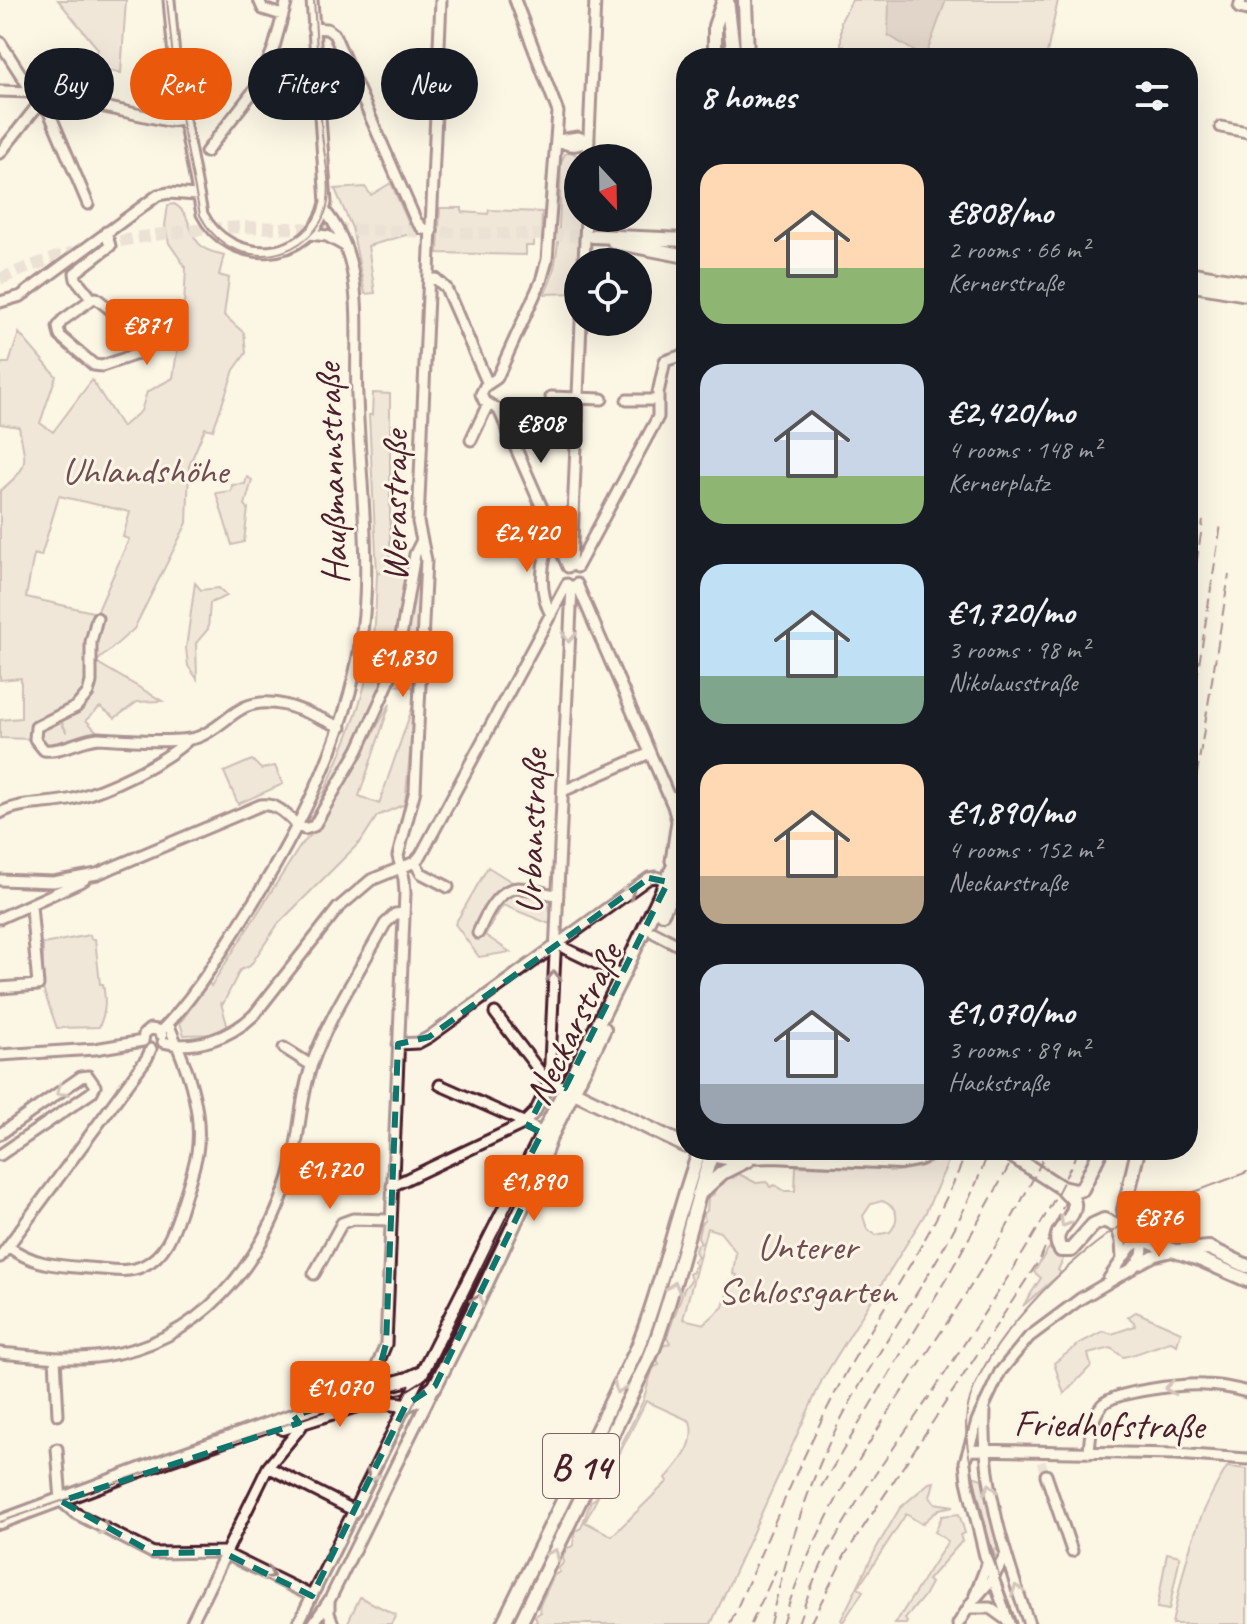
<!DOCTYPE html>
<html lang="en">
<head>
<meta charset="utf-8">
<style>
  body { margin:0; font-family:Caveat,sans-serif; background:#242831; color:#f1f3f6; height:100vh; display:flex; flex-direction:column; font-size:30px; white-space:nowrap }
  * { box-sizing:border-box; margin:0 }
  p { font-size:26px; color:#9ea1a6 }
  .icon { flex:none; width:44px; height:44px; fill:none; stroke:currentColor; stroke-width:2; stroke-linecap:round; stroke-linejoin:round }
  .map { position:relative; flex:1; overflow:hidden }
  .sheet { position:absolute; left:676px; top:48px; width:522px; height:1112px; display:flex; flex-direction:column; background:#171b24; border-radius:32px; box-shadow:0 8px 32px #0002 }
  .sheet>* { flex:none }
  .hud { position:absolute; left:24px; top:48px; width:532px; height:72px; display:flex; gap:16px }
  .needle { width:52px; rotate:158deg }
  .buttons { position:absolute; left:564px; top:144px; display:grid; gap:16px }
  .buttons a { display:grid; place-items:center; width:88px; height:88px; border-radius:50%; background:#171b24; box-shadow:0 8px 32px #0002; font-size:40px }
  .price { position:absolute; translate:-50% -68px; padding:0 18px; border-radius:8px; background:#ea580c; color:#fff; font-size:26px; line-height:52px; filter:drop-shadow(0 2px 4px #0008) }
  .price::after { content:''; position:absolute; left:50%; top:48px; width:24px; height:18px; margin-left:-12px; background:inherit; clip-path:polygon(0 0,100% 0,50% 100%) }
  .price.on { background:#222; color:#fff }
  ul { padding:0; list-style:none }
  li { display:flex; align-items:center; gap:24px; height:200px; padding:0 24px }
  li span { display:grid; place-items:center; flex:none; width:224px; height:160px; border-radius:24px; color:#555 }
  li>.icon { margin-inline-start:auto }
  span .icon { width:96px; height:96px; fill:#fffc; stroke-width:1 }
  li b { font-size:34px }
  h2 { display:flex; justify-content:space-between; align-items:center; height:96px; padding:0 24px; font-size:34px }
  .tag { padding:0 28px; border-radius:36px; background:#171b24; box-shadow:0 8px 32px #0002; font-size:28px; line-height:72px }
  .tag.on { background:#ea580c; color:#fff }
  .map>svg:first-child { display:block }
</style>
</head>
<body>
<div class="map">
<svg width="1247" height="1624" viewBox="0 0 1247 1624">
  <rect width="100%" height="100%" fill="#fcf5e5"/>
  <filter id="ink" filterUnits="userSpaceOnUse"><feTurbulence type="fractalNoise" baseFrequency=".0125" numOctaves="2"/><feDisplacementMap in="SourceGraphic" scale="16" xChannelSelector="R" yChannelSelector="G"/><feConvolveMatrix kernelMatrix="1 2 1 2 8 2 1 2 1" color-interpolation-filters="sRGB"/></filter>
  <g filter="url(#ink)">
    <path fill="#e2d5ca" stroke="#967a7a" stroke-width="2" fill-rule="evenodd" d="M 58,0 L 126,0 L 121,73 L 92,66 L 98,49 Z
      M 852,0 L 1058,0 L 1046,58 L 844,58 L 845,46 L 841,45 L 841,21 Z
      M 571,152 L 582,158 L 578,158 L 578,218 L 581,218 L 578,293 L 544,294 C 563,265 559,198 561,162 L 565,154 Z
      M 391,183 L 413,233 L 368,246 L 375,293 L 365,294 L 352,228 L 335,189 L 365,187 L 371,195 Z
      M 174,204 C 193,214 187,237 204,248 C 209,252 218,253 224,255 L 219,275 L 229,278 L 224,315 L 244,333 L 246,353 L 234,370 L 213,430 L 205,428 L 189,466 L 187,523 L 134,629 L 96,662 L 162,701 L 137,702 L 115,718 L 100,707 L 86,720 L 99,734 C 90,736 54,749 48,746 C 43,744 43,740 41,735 L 43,729 L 60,720 L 67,733 L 61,720 C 89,708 97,692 95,663 L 86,666 C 97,715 60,701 42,722 C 38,726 35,734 32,739 L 0,738 L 0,720 L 21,718 L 21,678 L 0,680 L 0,491 C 31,465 26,465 19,427 L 0,424 L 0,367 L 2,363 L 9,363 L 19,333 L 56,376 L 40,423 L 53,432 L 92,380 L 122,427 L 141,411 L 147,392 L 173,378 L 184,306 L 186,268 L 169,243 L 165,226 L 168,205 ZM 59,496 L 130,512 L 123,537 L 129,539 L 97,613 L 26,597 L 34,554 L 41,556 Z
      M 440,208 L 462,208 L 462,212 L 488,214 L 489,210 L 542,212 L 541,235 L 534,240 L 534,246 L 526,246 L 526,255 L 438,253 Z
      M 373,393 L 390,394 L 390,572 L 407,571 C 404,593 403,617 398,638 C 382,699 350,753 318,806 C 342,752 368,696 374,636 C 376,616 376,595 377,574 L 381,573 L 377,573 L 369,415 L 372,415 Z
      M 247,477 L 252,480 L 245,505 L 248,508 L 244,542 L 232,545 L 216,493 L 231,491 L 232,485 L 245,484 Z
      M 419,563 L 416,687 L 392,685 L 407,636 Z
      M 195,583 L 201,590 L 219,588 L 227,596 L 210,603 L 208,629 L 196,643 L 197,679 L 188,666 L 186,648 Z
      M 415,700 L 405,804 L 377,816 L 361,841 L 278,924 L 250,966 L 240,970 L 223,1004 L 221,1003 L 228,1028 L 217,1034 L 184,1035 L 180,1023 L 209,983 L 211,986 L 301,845 L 318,828 L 390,704 L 359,796 L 379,804 Z
      M 252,760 L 261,769 L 275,766 L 283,784 L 238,804 L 224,772 Z
      M 488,867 L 549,905 L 552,925 L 503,905 L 485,935 L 510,952 L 479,957 L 455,924 Z
      M 90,935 L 91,939 L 95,939 L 100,984 L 103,984 C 106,1001 106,1011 99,1027 L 57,1028 L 43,989 L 43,944 Z
      M 944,1155 L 948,1156 L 949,1160 L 925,1214 L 822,1380 L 711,1624 L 531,1624 L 537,1622 L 535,1616 L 541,1612 L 539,1607 L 554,1575 L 560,1572 L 558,1569 L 564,1562 L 563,1556 L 567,1548 L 573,1546 L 575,1531 L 581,1528 L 591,1501 L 596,1498 L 598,1488 C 605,1484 608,1478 606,1471 L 612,1468 L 610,1462 L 616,1456 L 643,1401 L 653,1368 L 659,1365 L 657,1359 L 663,1346 L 670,1343 L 667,1337 L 684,1289 L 691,1280 L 689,1274 L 693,1272 L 693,1268 L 696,1266 L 693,1261 L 698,1257 L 695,1251 L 697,1245 L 701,1243 L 698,1237 L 701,1223 L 705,1220 L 703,1214 L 707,1211 L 708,1198 L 714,1194 L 714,1189 L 723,1184 L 727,1177 L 733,1178 L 739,1174 L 756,1183 L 767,1182 L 770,1187 L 775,1185 L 785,1191 L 795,1191 L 796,1166 L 885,1168 L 891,1172 L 920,1167 ZM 882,1201 C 897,1206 901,1219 890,1232 L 876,1235 L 867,1229 L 863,1216 L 871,1204 ZM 707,1228 L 720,1232 L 736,1252 L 733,1274 L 737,1275 L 735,1282 L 731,1281 L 723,1307 L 704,1324 L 683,1319 ZM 646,1401 L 690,1421 C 697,1445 680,1462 666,1478 L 668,1481 L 612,1536 L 585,1522 Z
      M 1049,1248 L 1058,1257 L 1065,1255 L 1058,1270 L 1061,1273 L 1023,1306 L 1041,1278 L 1034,1272 Z
      M 1136,1312 L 1181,1332 L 1177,1345 L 1171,1342 C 1154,1346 1140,1354 1123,1357 L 1111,1348 L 1088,1354 L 1091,1366 L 1064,1394 L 1054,1363 L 1082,1342 L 1103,1331 L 1112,1334 L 1135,1326 L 1134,1322 L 1128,1317 Z
      M 1227,1467 L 1247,1469 L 1247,1624 L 1172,1624 C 1184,1564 1194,1520 1227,1467 Z
      M 972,1476 L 982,1479 L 989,1515 L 999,1547 L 996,1548 L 999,1555 L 995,1556 L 993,1549 L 989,1550 L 976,1506 Z
      M 934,1482 L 930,1497 L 934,1503 L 954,1506 L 939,1509 L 922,1524 L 906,1514 L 858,1588 L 863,1591 L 843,1622 L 841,1620 L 877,1547 L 900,1508 L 929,1483 Z
      M 959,1514 L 965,1533 L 960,1535 L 962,1541 L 928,1580 L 931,1583 L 924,1596 L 905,1619 L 907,1622 L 906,1624 L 895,1624 L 948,1541 L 935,1532 L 942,1516 Z
      M 1167,1553 L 1180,1556 L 1169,1610 L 1157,1608 Z
      M 360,1597 L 396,1615 L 391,1624 L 347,1624 Z"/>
    <path fill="#c0aca5" stroke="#917474" stroke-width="2" d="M 889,0 L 946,0 L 925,58 L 888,35 Z"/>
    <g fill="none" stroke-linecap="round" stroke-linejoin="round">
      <path stroke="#d8cac0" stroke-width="9" stroke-dasharray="9 4.5" stroke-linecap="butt" d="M 1041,1462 L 1046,1475"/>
      <path stroke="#d8cac0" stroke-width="12" stroke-dasharray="12 6" stroke-linecap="butt" d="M 0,279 C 78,244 157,231 242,227 L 593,236"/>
      <defs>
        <path id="minor" d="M 169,0 L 176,79 L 202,214 C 229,268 312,264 326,203 L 312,0
          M 259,0 L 263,9 L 282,15
          M 515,0 L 558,112 L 547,260 L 541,281 L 497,378 L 485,386 L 481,394 L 484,401 L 499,410 L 568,567
          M 1241,0 L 1239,8 L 1247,10
          M 313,28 L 327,29 L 334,34 L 416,221 L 423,229 L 432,230
          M 0,42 L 32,92 L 49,112 L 88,204
          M 0,91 L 32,92
          M 1221,127 L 1247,132
          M 558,140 C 570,147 576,147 589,141
          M 558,140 L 578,137 L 589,141
          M 206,152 L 259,84 L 274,47 L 287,0
          M 0,153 L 42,100 L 59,97 L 168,121 L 183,119
          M 588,158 L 595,0
          M 309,234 L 327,236 L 345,246
          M 584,262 L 586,218
          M 430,280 L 436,279 L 446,288 L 488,384
          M 92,299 L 63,320 L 58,327 L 60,336 L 94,365 L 102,366 L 137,354 L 121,318 L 96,298 L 92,299 L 76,279 L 75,273 L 110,246 L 106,232
          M 0,302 L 21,296 L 158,195 L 169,193 L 197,195
          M 551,397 L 602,399
          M 627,400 L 658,400
          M 471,440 L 488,404
          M 571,566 L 581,322
          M 577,567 L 658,417 L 658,393 L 665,361 L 686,354
          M 577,584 L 673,806 L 678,824
          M 551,615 C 539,592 539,559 554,537
          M 97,618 L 91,642 L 91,682 L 88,693 L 76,707 L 36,727 L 35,739 L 44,750 C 62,752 79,740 98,738 C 120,739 180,744 198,737 C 216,731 228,715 245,707 C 276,693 312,716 341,727
          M 563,791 L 650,753
          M 669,796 L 678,798 L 686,794
          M 0,813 C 23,801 48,805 73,799 C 106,790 164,763 188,740
          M 298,826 L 305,829 L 314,826 L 358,750 L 387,686 L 398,654 L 415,554 L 422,540
          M 671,861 L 677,821
          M 415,862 L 421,873 L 448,887
          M 0,880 L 53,882 L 97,874 L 261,805 C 277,803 287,815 298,826
          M 0,918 L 84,880
          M 653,932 L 686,949
          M 478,933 C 485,916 498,887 520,888 C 530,888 545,894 558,895
          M 556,944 L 622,976
          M 0,988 L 38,985 L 31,905
          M 495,1013 L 544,1077 L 565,1088
          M 160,1032 C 192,1000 215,962 239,925 C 300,830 354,727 364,614 C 370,546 359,465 357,396 C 354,334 368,261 324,210
          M 143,1041 L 144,1034 L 150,1029 L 157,1030 L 162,1035
          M 163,1042 C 195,1051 231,1037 254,1015 L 338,908 L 371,880 L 415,862 L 421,855 L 567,584
          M 398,1044 L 418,1043 L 429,1037 L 649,878 L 657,877 L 668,882 L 668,879
          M 284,1048 L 311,1065
          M 0,1055 L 95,1049 L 143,1041
          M 440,1085 L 519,1120 L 542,1133
          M 0,1134 L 81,1077 L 88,1076 L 95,1086 L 92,1092 L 0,1155
          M 898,1157 L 917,1150
          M 392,1186 L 523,1124 L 535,1112 L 549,1084 L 572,586
          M 1116,1226 L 1121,1241 L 1122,1260
          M 8,1246 C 32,1265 59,1266 89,1268 C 107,1269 127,1274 143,1266 C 165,1256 173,1233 180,1212 C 186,1192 193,1173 197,1153 C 204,1109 185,1062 168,1024
          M 0,1257 L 147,1058 L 151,1049
          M 1139,1264 L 1154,1256 L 1174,1251
          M 314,1274 L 342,1223 L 353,1219 L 390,1220
          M 1109,1278 L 1131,1247 L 1144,1239
          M 0,1353 C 34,1356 69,1361 103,1356 C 200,1342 261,1266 289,1177 C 300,1140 299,1101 312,1064 C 329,1016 360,970 385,924 L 395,914 L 404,913
          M 55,1358 L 58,1415
          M 383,1386 L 375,1381 L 374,1373 L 386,1344 L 405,893 L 404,879 L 398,856 L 415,790 L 426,560 L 418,522 L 441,0
          M 985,1412 C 982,1486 1005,1555 1029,1624
          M 57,1449 L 61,1501 L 75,1513 L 153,1553 L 222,1552 L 312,1596
          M 969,1450 L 1176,1454 L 1247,1459
          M 1089,1453 C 1090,1438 1091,1418 1102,1405 C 1114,1391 1184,1384 1204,1385 C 1218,1385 1233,1388 1247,1392
          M 268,1467 L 355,1511
          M 1046,1475 L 1072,1551
          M 975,1595 L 987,1564
          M 329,1600 L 329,1613 L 333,1624
          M 968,1608 L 990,1608 L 1008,1621
          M 191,1624 L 268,1467 L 301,1427 L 301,1423
          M 298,1624 L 422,1372
          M 313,1624 L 330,1599 L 432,1392
          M 958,1624 L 972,1602 L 993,1578 L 1005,1556
          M 1010,1624 L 985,1556 L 967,1481 L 965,1462 L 977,1421 L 1000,1372 L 1029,1337 L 1080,1299 L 1133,1268 L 1142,1256 L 1144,1239"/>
        <path id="major" d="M 727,0 L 734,58
          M 745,0 L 747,58
          M 715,58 L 715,26 L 724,0
          M 593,236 L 686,240
          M 614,242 L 686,256
          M 1188,273 L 1247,283
          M 1188,284 L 1247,294
          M 662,913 L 686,865
          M 568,1089 L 686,1146
          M 1003,1150 L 1062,1188 C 1065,1194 1073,1196 1074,1203 C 1077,1221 1047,1230 1061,1250 L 1071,1250 L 1093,1225 L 1104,1220 L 1157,1245 L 1199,1259 L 1247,1280
          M 705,1154 L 727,1158 L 773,1156 L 900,1162 L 920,1158 L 935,1150
          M 1062,1188 L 1076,1191 L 1082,1189 L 1101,1150
          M 698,1195 L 722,1173 L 748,1160
          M 1129,1232 L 1124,1210 L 1138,1150
          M 1177,1251 L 1209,1248 L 1247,1266
          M 283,1428 L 370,1401 L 406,1405 L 422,1398 L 435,1386 L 476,1305 L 533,1184 L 550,1138 L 604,1029
          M 0,1522 L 167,1460 L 355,1394 L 408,1379 L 423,1372 L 622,976 L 686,840
          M 503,1624 L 637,1349 C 663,1284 676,1215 700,1150
          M 520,1624 L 652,1352 C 677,1286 690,1217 713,1150"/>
      </defs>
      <use href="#minor" stroke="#4a1f2b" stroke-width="15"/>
      <use href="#major" stroke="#4a1f2b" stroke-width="18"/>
      <use href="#minor" stroke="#fcf5e5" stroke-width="9"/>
      <use href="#major" stroke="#fcf5e5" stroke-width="12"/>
      <path stroke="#4a1f2b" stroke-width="2" d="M 167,0 L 177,97 L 200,215 C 213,240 234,255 263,255 C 289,255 316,237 325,213 C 334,190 324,158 322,134 C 319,90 317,45 314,0
        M 0,1522 L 352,1402 L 403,1393 L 427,1378
        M 305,1624 L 524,1181
        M 1015,1624 C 999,1582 989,1539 978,1496 C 972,1469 963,1439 967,1412 C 977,1347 1074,1252 1129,1221 C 1165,1200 1208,1188 1247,1172"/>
      <path stroke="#4a1f2b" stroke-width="2" stroke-dasharray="12 6" stroke-linecap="butt" d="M 1188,616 L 1203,521
        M 1188,735 L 1221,524
        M 1188,829 L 1229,575
        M 821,1487 L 949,1274 L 1018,1150
        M 730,1624 C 766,1543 800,1459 842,1380 C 884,1303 936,1233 967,1150
        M 751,1624 L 776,1570
        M 770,1624 C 788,1549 810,1474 848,1406 C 895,1321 957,1243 989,1150
        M 782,1624 C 838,1450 971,1315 1047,1150
        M 798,1624 C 822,1547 868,1484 914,1419 C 937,1386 959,1352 981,1318 C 1017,1264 1052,1210 1078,1150
        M 810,1624 L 845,1555 L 1040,1259 L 1066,1200"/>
    </g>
    <defs><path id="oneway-chevron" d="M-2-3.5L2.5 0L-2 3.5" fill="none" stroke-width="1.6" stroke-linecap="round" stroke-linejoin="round" transform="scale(2)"/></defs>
    <g stroke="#a38a88">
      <use href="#oneway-chevron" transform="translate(569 637) rotate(93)"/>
      <use href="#oneway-chevron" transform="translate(630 892) rotate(-35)"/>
      <use href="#oneway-chevron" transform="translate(554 976) rotate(-89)"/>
      <use href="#oneway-chevron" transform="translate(61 1091) rotate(145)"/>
      <use href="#oneway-chevron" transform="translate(1065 1222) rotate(121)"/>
      <use href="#oneway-chevron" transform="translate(674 1287) rotate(-74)"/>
      <use href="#oneway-chevron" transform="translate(478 1300) rotate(-65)"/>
      <use href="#oneway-chevron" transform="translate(619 1388) rotate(116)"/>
      <use href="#oneway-chevron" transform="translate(1170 1388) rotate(173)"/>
      <use href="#oneway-chevron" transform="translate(372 1476) rotate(116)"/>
      <use href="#oneway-chevron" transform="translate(990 1489) rotate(-100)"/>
      <use href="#oneway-chevron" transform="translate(105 1529) rotate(27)"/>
      <use href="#oneway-chevron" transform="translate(554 1554) rotate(-63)"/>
      <use href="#oneway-chevron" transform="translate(269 1574) rotate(26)"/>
      <use href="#oneway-chevron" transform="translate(1017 1590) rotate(-110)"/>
    </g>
  </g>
  <path d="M0 0H1247V1624H0ZM 649,878 L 668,882 L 565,1088 L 551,1081 L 528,1126 L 542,1133 L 525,1166 L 533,1184 L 435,1386 L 406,1405 L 312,1596 L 222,1552 L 153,1553 L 61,1501 L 299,1423 L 294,1416 L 374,1389 L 386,1344 L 398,1044 L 429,1037 Z" fill="#fcf5e5" fill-opacity=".55" fill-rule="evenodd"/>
  <path fill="none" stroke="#0f766e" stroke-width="6" stroke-dasharray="16 10" stroke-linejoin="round" d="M 649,878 L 668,882 L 565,1088 L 551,1081 L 528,1126 L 542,1133 L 525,1166 L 533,1184 L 435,1386 L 406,1405 L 312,1596 L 222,1552 L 153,1553 L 61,1501 L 299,1423 L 294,1416 L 374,1389 L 386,1344 L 398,1044 L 429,1037 Z"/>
  <g text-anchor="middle" stroke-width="6" stroke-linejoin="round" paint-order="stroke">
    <rect fill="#fcf5e5" stroke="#7f5f63" stroke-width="2" x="543" y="1434" width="76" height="64" rx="6"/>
    <g font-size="36" font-weight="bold" fill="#4a1f2b">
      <text x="581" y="1479">B 14</text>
    </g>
    <g font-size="38" fill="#704c53" stroke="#fcf5e5">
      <text x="145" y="483">Uhlandshöhe</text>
      <text x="807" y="1259">Unterer<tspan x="807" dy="44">Schlossgarten</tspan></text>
    </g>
    <g font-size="38" fill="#4a1f2b" stroke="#fcf5e5">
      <text transform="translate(331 474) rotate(-92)" y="13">Haußmannstraße</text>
      <text transform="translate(394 506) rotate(-90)" y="13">Werastraße</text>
      <text transform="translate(531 832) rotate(-88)" y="13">Urbanstraße</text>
      <text transform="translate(573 1024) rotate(-64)" y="13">Neckarstraße</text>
      <text transform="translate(1109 1424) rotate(1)" y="13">Friedhofstraße</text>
    </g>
  </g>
</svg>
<div class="buttons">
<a><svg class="needle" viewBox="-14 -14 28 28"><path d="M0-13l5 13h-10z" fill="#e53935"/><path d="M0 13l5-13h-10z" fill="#9ea1a6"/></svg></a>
<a><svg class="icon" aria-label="locate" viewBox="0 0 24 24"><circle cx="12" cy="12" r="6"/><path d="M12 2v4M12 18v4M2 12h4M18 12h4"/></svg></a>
</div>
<b class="price" style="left:147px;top:367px">€871</b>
<b class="price on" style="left:541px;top:465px">€808</b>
<b class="price" style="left:527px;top:574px">€2,420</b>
<b class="price" style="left:403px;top:699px">€1,830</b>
<b class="price" style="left:330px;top:1211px">€1,720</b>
<b class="price" style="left:534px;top:1223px">€1,890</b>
<b class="price" style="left:1159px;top:1259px">€876</b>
<b class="price" style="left:340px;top:1429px">€1,070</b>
<div class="hud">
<a class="tag">Buy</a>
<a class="tag on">Rent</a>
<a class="tag">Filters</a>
<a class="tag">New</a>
</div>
<section class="sheet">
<h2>8 homes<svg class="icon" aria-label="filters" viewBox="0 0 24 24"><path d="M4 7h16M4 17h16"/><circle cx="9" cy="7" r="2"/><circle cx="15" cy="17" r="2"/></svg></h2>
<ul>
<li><span style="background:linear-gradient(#ffd9b3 65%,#8fb573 0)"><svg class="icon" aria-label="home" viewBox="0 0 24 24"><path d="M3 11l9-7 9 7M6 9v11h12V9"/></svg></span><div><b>€808/mo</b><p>2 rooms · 66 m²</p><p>Kernerstraße</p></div></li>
<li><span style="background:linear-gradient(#c9d6e8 70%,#8fb573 0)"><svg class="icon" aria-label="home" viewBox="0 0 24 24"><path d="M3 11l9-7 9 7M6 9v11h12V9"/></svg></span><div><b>€2,420/mo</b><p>4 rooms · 148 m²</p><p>Kernerplatz</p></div></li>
<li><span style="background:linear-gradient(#bfe0f5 70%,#7fa58c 0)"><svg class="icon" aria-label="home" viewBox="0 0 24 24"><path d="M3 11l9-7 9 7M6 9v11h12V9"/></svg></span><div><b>€1,720/mo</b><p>3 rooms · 98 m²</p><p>Nikolausstraße</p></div></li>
<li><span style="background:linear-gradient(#ffd9b3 70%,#b9a48a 0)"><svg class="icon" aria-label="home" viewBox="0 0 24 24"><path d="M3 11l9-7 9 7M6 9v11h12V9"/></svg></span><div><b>€1,890/mo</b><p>4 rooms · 152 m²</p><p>Neckarstraße</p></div></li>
<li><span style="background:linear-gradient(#c9d6e8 75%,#9aa5b1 0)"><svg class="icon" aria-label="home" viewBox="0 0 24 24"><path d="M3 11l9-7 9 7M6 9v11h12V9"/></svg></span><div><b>€1,070/mo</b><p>3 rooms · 89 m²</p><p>Hackstraße</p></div></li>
</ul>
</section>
</div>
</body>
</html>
